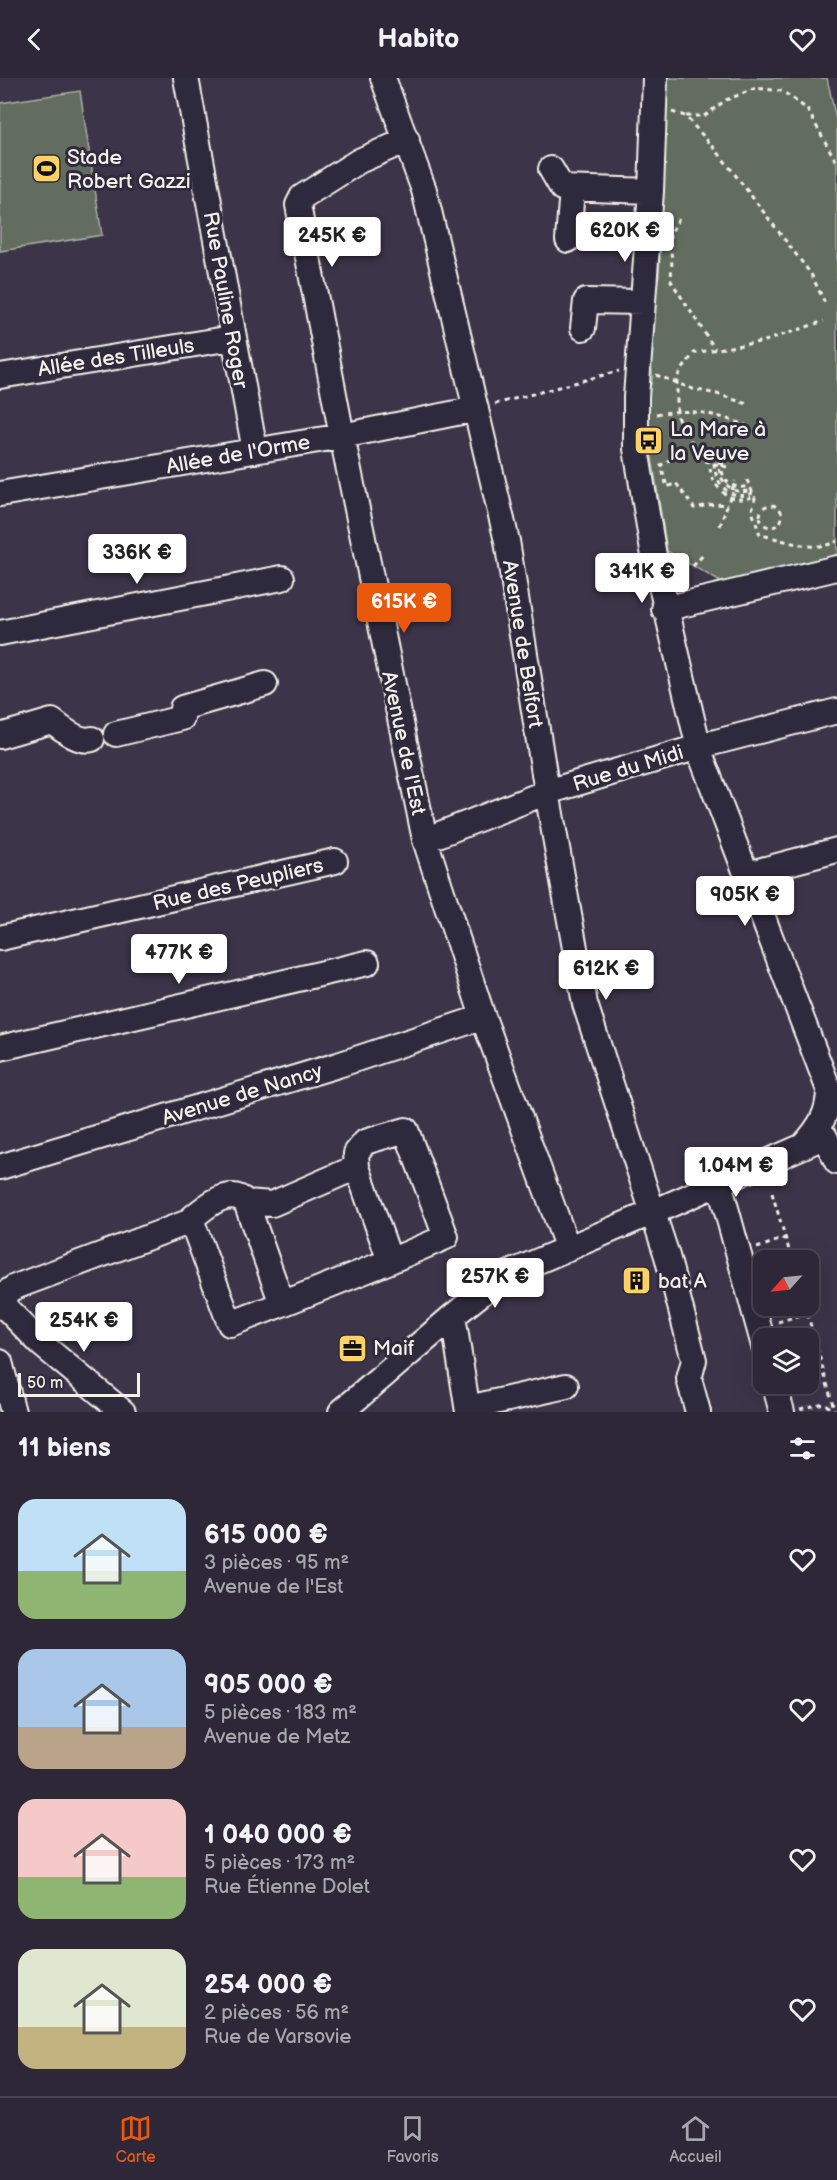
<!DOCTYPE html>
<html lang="fr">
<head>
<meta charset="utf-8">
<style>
  body { margin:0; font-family:"Balsamiq Sans",sans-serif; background:#393342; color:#f1f3f6; height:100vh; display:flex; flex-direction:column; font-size:22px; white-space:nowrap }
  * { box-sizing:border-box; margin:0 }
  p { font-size:20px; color:#a7a5ad }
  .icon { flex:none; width:33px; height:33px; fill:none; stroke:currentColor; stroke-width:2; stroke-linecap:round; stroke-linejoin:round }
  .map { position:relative; height:1334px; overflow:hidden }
  .side { display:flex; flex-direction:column; background:#2d2737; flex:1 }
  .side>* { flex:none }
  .needle { width:39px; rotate:243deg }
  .fabs { position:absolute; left:753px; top:1172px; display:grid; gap:12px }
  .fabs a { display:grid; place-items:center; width:66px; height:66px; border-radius:12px; background:#2d2737; box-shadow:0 6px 24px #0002,0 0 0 2px #484452; font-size:30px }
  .scale { position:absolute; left:18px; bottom:15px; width:122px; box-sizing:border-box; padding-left:6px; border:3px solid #f4f1e8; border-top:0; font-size:16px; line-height:21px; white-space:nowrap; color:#f4f1e8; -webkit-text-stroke:4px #2f2a3d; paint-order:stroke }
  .price { position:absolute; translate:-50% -51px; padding:0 14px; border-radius:6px; background:#fff; color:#222; font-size:20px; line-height:39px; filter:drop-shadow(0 2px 3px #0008) }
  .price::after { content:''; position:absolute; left:50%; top:36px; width:18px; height:14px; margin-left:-9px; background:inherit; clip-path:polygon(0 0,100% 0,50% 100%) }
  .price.on { background:#ea580c; color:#fff }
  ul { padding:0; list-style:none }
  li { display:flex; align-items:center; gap:18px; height:150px; padding:0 18px }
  li span { display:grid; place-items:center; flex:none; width:168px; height:120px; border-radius:18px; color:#555 }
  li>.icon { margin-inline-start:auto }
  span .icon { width:72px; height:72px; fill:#fffc; stroke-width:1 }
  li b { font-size:26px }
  h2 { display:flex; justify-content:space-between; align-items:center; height:72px; padding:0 18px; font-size:26px }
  header { display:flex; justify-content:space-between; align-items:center; height:78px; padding:0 18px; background:#2d2737; font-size:27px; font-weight:700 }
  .menu { display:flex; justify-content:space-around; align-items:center; height:84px; border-top:2px solid #484452; background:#2d2737; font-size:16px; color:#a7a5ad }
  .menu a { display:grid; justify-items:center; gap:3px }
  .menu .on { color:#ea580c }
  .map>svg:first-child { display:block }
</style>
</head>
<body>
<header><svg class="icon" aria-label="back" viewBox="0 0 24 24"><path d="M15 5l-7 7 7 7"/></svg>Habito<svg class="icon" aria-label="heart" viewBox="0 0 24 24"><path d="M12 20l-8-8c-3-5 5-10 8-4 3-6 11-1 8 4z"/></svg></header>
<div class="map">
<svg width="837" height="1334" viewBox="0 0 837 1334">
  <rect width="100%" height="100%" fill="#3c3449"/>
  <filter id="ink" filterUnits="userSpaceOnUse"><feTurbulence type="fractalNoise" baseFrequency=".0167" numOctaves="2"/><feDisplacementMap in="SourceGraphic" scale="12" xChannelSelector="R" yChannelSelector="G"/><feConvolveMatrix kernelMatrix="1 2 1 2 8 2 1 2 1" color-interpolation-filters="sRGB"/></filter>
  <g filter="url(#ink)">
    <path fill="#626d61" stroke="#abafa4" stroke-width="1.5" d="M 668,0 L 827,0 L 837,46 L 837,477 L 724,506 L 667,473 L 644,329 C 649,305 661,299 643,277 L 659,197 Z
      M 80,13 L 102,157 L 0,173 L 0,25 Z"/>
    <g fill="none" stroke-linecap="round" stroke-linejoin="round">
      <defs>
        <path id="minor" d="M 186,0 L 255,373
          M 383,0 L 424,112 L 507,463 L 547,714 L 585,926 L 667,1178 L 694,1282 L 689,1301 L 698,1334
          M 655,0 L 651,113 L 636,319 L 636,371 L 654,478 L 700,675 L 829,1012 C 829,1036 819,1050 804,1067
          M 407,62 L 359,83 L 302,119 L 298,127 L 342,358 L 425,762 L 483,939 L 568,1171
          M 551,91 L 562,110 L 651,113
          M 568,162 L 572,111
          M 583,250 L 586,223 L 643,224
          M 0,298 L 232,260
          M 0,416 L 342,358 L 476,331
          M 664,531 L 837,490
          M 0,555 L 282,500
          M 116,656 L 182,640 L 182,630 L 265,606
          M 0,658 L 52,643 C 63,651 78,665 92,661
          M 425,762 L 547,714 L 712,665 L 837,633
          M 747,796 L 837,772
          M 0,860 L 335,783
          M 0,970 L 367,885
          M 825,1059 L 837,1084
          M 0,1089 L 338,987 L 483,939
          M 357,1089 L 356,1075 L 365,1064 L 406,1052 L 446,1159 L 390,1183
          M 719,1105 L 764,1268
          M 246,1124 L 272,1126 L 357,1089 L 390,1183 L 282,1226
          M 0,1219 L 15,1209 L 186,1145 C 200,1134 227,1106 246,1124 L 282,1226 L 230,1246 L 191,1141
          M 0,1228 L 7,1231 L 41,1266 L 123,1334
          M 453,1238 L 468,1334
          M 0,1284 L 13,1334
          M 774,1305 L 782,1334
          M 468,1330 L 566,1308
          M 341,1334 L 453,1238 L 503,1198 L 665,1129 L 819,1061"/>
      </defs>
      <use href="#minor" stroke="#f4f1e8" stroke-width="28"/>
      <path stroke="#f4f1e8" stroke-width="3" stroke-dasharray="4.5 4.5" stroke-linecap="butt" d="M 672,34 L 685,38 L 717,73 L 811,196 L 826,227
        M 686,38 L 704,38 L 726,22 L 756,10 L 782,13 L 807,31 L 837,85
        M 679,141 L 670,156 L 670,169 L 672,181 L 671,203 L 715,271
        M 656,297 L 693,311 L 717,316 L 747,326
        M 495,326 L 619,293
        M 656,336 C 695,330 709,335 746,347
        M 694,367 L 661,387 L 667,409 L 676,405 L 694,430 L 714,426 L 727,427
        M 720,382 C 715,401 732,419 751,412
        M 723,384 C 718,401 733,413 749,408
        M 714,385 C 715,406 730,424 753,415
        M 727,389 L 702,382 L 677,339 L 677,299 L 694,275 L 765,263 L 824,243
        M 710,390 C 713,412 733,428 754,418
        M 747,402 L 755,420 L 752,433 L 760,457 C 785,461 812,476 837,463
        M 732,412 L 735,403
        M760 438a11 11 0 1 1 22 0a11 11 0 1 1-22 0Z
        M 720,448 L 730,419
        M 693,488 L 705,475
        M 772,1115 L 792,1182
        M 757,1170 L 785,1160
        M 805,1227 L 835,1334
        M 778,1244 L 807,1235
        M 796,1260 L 812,1254
        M 800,1331 L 824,1325 L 834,1333"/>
      <use href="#minor" stroke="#2f2a3d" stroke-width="24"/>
    </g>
  </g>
  <defs>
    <symbol id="stadium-square" viewBox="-11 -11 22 22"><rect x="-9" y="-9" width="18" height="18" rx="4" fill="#ffd166" stroke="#2f2a3d"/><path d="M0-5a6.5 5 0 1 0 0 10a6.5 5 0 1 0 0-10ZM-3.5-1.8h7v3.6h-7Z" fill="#111"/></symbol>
    <symbol id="bus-square" viewBox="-11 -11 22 22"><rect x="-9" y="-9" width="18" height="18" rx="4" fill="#ffd166" stroke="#2f2a3d"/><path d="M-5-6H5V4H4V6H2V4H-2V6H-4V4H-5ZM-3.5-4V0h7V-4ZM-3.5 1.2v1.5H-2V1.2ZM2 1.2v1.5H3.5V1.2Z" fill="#111"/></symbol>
    <symbol id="building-square" viewBox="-11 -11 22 22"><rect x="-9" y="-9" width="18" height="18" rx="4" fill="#ffd166" stroke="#2f2a3d"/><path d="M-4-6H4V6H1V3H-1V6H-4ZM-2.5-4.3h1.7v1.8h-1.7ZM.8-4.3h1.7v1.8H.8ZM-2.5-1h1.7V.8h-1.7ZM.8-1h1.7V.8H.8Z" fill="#111"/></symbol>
    <symbol id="office-square" viewBox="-11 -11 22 22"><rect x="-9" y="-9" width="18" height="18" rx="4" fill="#ffd166" stroke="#2f2a3d"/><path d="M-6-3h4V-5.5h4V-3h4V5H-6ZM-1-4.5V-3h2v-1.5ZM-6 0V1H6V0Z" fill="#111"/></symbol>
  </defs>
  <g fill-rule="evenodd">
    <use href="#stadium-square" x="30" y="74" width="33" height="33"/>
    <use href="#bus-square" x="632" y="346" width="33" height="33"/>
    <use href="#building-square" x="620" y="1186" width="33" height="33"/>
    <use href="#office-square" x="336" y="1254" width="33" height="33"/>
  </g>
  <g text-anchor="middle" stroke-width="6" stroke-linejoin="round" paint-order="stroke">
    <g font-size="21" fill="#f4f1e8" stroke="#2f2a3d" text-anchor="start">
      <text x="67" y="86">Stade<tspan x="67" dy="24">Robert Gazzi</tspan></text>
      <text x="670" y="358">La Mare à<tspan x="670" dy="24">la Veuve</tspan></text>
      <text x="658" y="1210">bat A</text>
      <text x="373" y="1277">Maif</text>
    </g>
    <g font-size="21" fill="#f4f1e8" stroke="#2f2a3d">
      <text transform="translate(226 222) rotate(80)" y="7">Rue Pauline Roger</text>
      <text transform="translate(116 279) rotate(-9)" y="7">Allée des Tilleuls</text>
      <text transform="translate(238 376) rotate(-10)" y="7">Allée de l'Orme</text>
      <text transform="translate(523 566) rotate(81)" y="7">Avenue de Belfort</text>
      <text transform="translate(404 665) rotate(78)" y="7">Avenue de l'Est</text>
      <text transform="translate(628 690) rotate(-17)" y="7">Rue du Midi</text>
      <text transform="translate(238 806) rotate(-13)" y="7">Rue des Peupliers</text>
      <text transform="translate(242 1016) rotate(-17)" y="7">Avenue de Nancy</text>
    </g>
  </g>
</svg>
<div class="fabs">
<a><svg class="needle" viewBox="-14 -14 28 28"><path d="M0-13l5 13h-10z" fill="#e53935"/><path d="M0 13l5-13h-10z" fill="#a7a5ad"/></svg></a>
<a><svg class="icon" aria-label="layers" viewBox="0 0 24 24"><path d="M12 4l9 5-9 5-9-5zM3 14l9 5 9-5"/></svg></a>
</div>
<div class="scale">50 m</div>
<b class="price" style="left:625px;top:185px">620K €</b>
<b class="price" style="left:332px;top:190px">245K €</b>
<b class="price" style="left:137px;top:507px">336K €</b>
<b class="price" style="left:642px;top:526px">341K €</b>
<b class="price on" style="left:404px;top:556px">615K €</b>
<b class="price" style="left:745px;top:849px">905K €</b>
<b class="price" style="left:179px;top:907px">477K €</b>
<b class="price" style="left:606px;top:923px">612K €</b>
<b class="price" style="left:736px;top:1120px">1.04M €</b>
<b class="price" style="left:495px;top:1231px">257K €</b>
<b class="price" style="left:84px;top:1275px">254K €</b>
</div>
<section class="side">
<h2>11 biens<svg class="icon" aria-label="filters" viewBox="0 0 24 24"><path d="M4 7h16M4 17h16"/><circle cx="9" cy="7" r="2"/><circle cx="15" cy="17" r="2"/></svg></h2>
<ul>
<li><span style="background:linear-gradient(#bfe0f5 60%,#8fb573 0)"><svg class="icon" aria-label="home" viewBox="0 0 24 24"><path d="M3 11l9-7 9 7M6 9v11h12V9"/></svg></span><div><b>615 000 €</b><p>3 pièces · 95 m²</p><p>Avenue de l'Est</p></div><svg class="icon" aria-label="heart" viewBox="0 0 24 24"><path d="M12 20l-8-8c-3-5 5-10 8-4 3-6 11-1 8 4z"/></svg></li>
<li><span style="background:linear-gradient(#a9c7e8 65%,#b9a48a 0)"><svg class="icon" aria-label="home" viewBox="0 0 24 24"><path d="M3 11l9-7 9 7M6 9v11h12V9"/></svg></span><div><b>905 000 €</b><p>5 pièces · 183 m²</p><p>Avenue de Metz</p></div><svg class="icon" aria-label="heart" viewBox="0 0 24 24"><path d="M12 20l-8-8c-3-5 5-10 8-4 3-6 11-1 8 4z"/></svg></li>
<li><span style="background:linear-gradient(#f6c9c9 65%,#8fb573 0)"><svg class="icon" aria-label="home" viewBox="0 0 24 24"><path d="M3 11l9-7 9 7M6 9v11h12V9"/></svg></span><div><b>1 040 000 €</b><p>5 pièces · 173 m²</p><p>Rue Étienne Dolet</p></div><svg class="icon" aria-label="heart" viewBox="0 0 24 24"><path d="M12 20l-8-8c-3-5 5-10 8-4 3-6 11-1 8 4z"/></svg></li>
<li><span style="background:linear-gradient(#dfe7d0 65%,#c2b280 0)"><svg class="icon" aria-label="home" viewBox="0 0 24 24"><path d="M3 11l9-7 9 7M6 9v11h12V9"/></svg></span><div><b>254 000 €</b><p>2 pièces · 56 m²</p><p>Rue de Varsovie</p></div><svg class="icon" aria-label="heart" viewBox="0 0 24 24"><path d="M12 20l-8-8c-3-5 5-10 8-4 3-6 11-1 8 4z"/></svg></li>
</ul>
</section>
<nav class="menu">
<a class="on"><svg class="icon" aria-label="map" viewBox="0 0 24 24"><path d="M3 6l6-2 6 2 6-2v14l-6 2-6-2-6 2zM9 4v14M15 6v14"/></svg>Carte</a>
<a><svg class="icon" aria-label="saved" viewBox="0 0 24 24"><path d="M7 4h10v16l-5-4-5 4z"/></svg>Favoris</a>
<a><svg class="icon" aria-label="home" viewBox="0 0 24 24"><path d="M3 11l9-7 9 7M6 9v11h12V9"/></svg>Accueil</a>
</nav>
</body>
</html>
